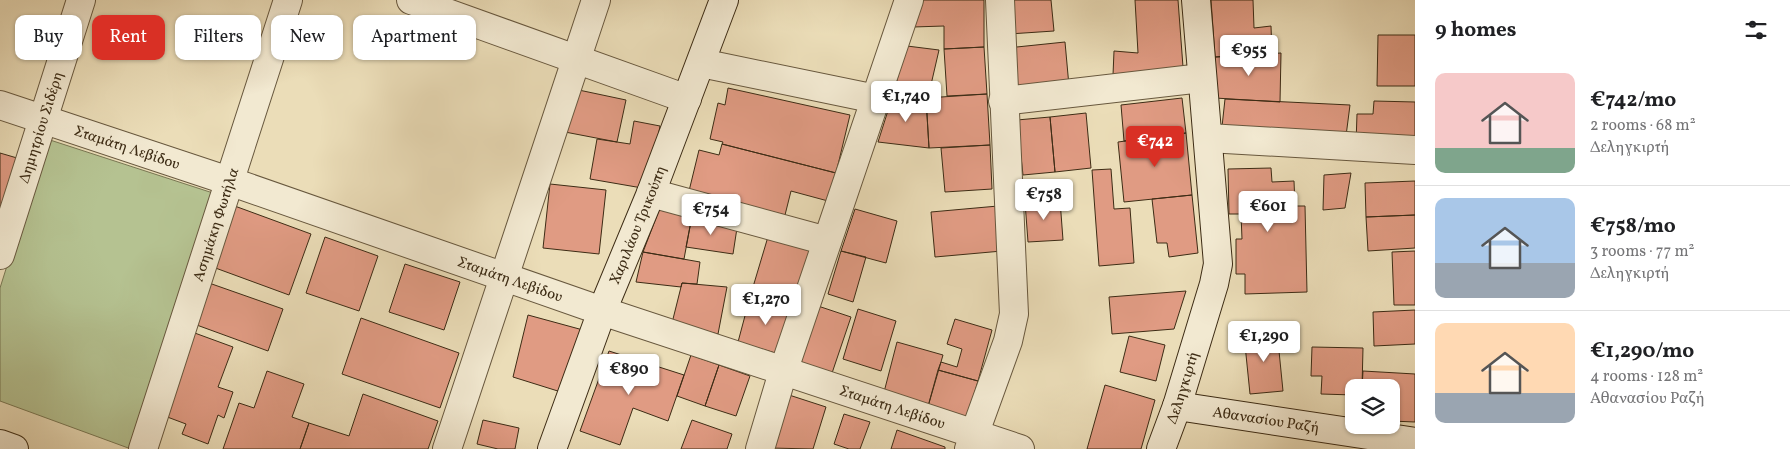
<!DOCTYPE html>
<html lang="en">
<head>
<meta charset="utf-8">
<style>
  body { margin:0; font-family:Vollkorn,serif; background:#f2f2f2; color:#202124; height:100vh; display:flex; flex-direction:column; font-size:19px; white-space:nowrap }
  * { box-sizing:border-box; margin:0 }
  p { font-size:16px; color:#757577 }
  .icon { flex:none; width:28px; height:28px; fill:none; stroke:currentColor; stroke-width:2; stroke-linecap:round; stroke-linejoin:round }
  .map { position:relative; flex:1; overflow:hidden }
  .side { display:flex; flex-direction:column; background:#fff; width:375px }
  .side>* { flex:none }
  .banner { position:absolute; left:15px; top:15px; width:475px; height:45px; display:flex; gap:10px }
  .buttons { position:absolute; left:1345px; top:379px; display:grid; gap:10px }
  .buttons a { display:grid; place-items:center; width:55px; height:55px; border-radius:10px; background:#fff; box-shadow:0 1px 4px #0004; font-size:25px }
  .price { position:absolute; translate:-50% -42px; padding:0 11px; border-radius:5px; background:#fff; color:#222; font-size:16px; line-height:32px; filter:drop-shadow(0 1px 2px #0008) }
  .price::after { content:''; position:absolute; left:50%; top:30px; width:15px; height:11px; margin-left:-8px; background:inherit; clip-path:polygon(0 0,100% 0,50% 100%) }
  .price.on { background:#d93025; color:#fff }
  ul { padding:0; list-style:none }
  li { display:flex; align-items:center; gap:15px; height:125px; padding:0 20px }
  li+li { border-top:1px solid #e0e0e0 }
  li span { display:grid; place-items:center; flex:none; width:140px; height:100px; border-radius:10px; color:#555 }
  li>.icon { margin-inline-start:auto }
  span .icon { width:60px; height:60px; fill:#fffc; stroke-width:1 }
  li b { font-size:21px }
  h2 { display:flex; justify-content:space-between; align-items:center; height:60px; padding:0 20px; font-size:21px }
  .tag { padding:0 18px; border-radius:10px; background:#fff; box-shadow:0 1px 4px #0004; font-size:18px; line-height:45px }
  .tag.on { background:#d93025; color:#fff }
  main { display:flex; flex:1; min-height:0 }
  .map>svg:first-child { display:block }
</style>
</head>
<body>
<main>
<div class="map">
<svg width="1415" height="449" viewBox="0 0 1415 449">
  <rect width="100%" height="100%" fill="#ebddb8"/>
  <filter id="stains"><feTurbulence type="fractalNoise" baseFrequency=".004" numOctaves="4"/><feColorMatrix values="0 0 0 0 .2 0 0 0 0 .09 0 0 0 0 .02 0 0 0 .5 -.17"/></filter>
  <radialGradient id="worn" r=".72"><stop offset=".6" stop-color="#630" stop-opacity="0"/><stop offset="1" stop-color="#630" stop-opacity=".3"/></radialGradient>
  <path fill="#b5c291" stroke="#797753" d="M 47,139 L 216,194 L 131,449 L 0,401 L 0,288 Z"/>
  <path fill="#e09b83" stroke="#3d2c15" d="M 921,0 L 984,0 L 984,47 L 944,49 L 944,26 L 913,27 Z
    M 1006,0 L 1051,0 L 1054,31 L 1009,34 Z
    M 1135,0 L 1178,0 L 1183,67 L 1113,75 L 1114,51 L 1138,53 Z
    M 1211,0 L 1253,0 L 1254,28 L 1271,26 L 1272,54 L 1215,57 Z
    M 1378,35 L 1415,35 L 1415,86 L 1377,86 Z
    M 1065,42 L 1069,86 L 1011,92 L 1007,48 Z
    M 907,46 L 939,50 L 930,89 L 893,93 Z
    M 984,47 L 987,94 L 947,96 L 944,49 Z
    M 1281,53 L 1280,102 L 1215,98 L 1215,57 Z
    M 728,88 L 850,115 L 836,173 L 722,144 L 723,142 L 710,139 L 718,103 L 725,105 Z
    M 574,89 L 626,100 L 617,142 L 565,132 Z
    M 987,94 L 990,145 L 929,148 L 926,98 Z
    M 892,98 L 926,98 L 929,148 L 878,142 Z
    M 1182,98 L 1186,133 L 1124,141 L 1121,105 Z
    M 1225,99 L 1350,105 L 1346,136 L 1221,136 Z
    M 1374,101 L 1415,102 L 1415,146 L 1356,144 L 1357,114 L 1373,114 Z
    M 1086,113 L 1091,168 L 1055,172 L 1050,117 Z
    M 1050,117 L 1055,172 L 1023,175 L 1017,120 Z
    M 634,121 L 660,126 L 648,189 L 590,179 L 597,139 L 630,144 Z
    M 1186,133 L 1192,195 L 1124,202 L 1118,142 Z
    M 722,144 L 836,173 L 828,201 L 791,191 L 785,215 L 689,191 L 699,150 L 719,155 Z
    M 990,145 L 992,189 L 945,192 L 941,148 Z
    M 0,153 L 17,158 L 0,209 Z
    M 1271,168 L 1272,182 L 1294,181 L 1295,206 L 1305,206 L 1307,292 L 1245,294 L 1245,274 L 1236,274 L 1236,239 L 1242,239 L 1241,214 L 1229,214 L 1228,169 Z
    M 1111,169 L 1114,209 L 1130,208 L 1134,263 L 1099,266 L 1092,170 Z
    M 1351,173 L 1345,208 L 1323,210 L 1324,175 Z
    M 1415,181 L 1415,215 L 1366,217 L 1365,183 Z
    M 550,184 L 606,190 L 599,254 L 543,248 Z
    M 1192,195 L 1198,253 L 1169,257 L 1167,243 L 1157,243 L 1152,199 Z
    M 1060,200 L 1063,240 L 1028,242 L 1025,202 Z
    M 232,205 L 311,234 L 289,295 L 210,266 Z
    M 998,206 L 1002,251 L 935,257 L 931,212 Z
    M 855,209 L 897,221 L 886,263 L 841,251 Z
    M 659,210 L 692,216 L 684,259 L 643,252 Z
    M 1415,215 L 1415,248 L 1368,251 L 1366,217 Z
    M 692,216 L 737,228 L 733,254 L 686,247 Z
    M 770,230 L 815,243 L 795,310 L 750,297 Z
    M 325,237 L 378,256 L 359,311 L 306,293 Z
    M 841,251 L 866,257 L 853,302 L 828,294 Z
    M 1415,251 L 1415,305 L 1394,305 L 1392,252 Z
    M 643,252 L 700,262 L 697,284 L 682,283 L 681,287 L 636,282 Z
    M 405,264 L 460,282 L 444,330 L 389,312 Z
    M 209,283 L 283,309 L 268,351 L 194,324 Z
    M 682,283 L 727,287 L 718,334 L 672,323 Z
    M 1186,291 L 1174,329 L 1112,334 L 1109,297 Z
    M 750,297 L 795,310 L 782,355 L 738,342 Z
    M 818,306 L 851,317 L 829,382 L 797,371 Z
    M 858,309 L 896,321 L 881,371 L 843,359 Z
    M 1415,310 L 1415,344 L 1374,346 L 1373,312 Z
    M 528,315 L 583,330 L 561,392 L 513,377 Z
    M 361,318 L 459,353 L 440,408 L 342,374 Z
    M 955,319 L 992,330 L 978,381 L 938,370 L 941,362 L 957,367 L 962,349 L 947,344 Z
    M 1277,331 L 1283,391 L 1250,394 L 1244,335 Z
    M 192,332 L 233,347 L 218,387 L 233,392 L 224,418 L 218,415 L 208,444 L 182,434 L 186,424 L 162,415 Z
    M 1129,336 L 1165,345 L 1156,381 L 1120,372 Z
    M 897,342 L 943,355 L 927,410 L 883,396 Z
    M 1312,347 L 1363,348 L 1362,388 L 1354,388 L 1354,395 L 1321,394 L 1322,376 L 1311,376 Z
    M 609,351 L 684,375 L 668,421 L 633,408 L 620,445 L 580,431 Z
    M 691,355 L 719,365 L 705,406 L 677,396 Z
    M 719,365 L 750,376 L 736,416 L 705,406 Z
    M 938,370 L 978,381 L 966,422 L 927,410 Z
    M 267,371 L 304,384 L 292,417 L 309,423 L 300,449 L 223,449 L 239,403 L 254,408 Z
    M 1363,371 L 1415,374 L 1415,422 L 1391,421 L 1391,388 L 1362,388 Z
    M 1105,385 L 1155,400 L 1141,449 L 1087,449 Z
    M 363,394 L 438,421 L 428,449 L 300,449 L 309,423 L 349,436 Z
    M 786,394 L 826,407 L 813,449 L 770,448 Z
    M 844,414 L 870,422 L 860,449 L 849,449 L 834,444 Z
    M 483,420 L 519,428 L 515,449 L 498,449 L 477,444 Z
    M 692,420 L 732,434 L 727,449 L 681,449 Z
    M 897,430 L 945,447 L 945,449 L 891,449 Z"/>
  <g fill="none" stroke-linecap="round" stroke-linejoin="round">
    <defs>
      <g id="street">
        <path d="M 411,0 L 687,99"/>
        <path d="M 701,63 L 876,99"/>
        <path d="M 1003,101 L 1202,78"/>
        <path id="s1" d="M 0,105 L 229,181 L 602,311 L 1020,449"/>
        <path d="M 1208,138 L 1415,150"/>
        <path d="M 651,193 L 827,241"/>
        <path id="s2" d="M 0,255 L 81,0"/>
        <path id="s3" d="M 143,449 L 288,0"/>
        <path d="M 447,449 L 596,0"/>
        <path d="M 760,449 L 783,372 L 909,0"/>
        <path d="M 969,449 L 1008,341 L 1014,314 L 1000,0"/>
      </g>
      <g id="secondary">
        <path id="s4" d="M 1177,406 L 1415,442"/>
        <path d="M 0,444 L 14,449"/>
        <path id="s5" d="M 552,449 L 602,311 L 651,193 L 724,0"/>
        <path id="s6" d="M 1161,449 L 1177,406 L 1214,284 L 1218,264 L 1196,0"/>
      </g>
    </defs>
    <use href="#street" stroke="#68583e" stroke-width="30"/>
    <use href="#secondary" stroke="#3d2c15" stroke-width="30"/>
    <use href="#street" stroke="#f2e9d1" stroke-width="28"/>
    <use href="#secondary" stroke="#f2e9d1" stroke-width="28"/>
  </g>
  <g text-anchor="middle" stroke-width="4" stroke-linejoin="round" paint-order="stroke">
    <g font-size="15" fill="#3d2c15" stroke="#f2e9d1">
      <text dy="5" stroke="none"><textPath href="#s2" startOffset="134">Δημητρίου Σιδέρη</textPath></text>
      <text dy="5" stroke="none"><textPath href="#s1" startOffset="134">Σταμάτη Λεβίδου</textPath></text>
      <text dy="5" stroke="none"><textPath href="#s3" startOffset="236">Ασημάκη Φωτήλα</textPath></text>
      <text dy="5" stroke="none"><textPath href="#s5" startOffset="240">Χαριλάου Τρικούπη</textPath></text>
      <text dy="5" stroke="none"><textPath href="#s1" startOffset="539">Σταμάτη Λεβίδου</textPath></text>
      <text dy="5" stroke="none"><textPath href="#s6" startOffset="65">Δεληγκιρτή</textPath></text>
      <text dy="5" stroke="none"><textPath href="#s1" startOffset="942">Σταμάτη Λεβίδου</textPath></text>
      <text dy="5" stroke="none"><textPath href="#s4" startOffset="90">Αθανασίου Ραζή</textPath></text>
    </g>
  </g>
  <rect width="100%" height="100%" filter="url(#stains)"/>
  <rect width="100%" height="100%" fill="url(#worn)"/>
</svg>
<div class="buttons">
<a><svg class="icon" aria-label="layers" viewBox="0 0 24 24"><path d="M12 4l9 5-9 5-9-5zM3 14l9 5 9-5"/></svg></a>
</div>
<b class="price" style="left:1249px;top:77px">€955</b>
<b class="price" style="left:906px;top:123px">€1,740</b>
<b class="price on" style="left:1155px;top:168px">€742</b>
<b class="price" style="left:1044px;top:221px">€758</b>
<b class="price" style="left:1268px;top:233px">€601</b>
<b class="price" style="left:711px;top:236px">€754</b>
<b class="price" style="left:766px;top:326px">€1,270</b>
<b class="price" style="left:1264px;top:363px">€1,290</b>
<b class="price" style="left:629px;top:396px">€890</b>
<div class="banner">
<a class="tag">Buy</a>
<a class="tag on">Rent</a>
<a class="tag">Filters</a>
<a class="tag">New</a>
<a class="tag">Apartment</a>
</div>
</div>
<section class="side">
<h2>9 homes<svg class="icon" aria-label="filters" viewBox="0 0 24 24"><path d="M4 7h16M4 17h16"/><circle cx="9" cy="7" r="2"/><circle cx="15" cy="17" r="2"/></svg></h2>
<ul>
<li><span style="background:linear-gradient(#f6c9c9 75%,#7fa58c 0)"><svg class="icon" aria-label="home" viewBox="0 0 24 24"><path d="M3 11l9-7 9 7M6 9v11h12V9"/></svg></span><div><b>€742/mo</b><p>2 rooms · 68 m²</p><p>Δεληγκιρτή</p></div></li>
<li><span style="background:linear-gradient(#a9c7e8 65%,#9aa5b1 0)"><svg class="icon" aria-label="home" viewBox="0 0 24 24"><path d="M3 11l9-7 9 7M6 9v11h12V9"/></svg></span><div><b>€758/mo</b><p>3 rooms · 77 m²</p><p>Δεληγκιρτή</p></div></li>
<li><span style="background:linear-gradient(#ffd9b3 70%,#9aa5b1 0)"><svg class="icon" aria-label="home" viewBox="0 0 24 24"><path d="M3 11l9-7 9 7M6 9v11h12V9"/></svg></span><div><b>€1,290/mo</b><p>4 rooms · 128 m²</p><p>Αθανασίου Ραζή</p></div></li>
</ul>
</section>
</main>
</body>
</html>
